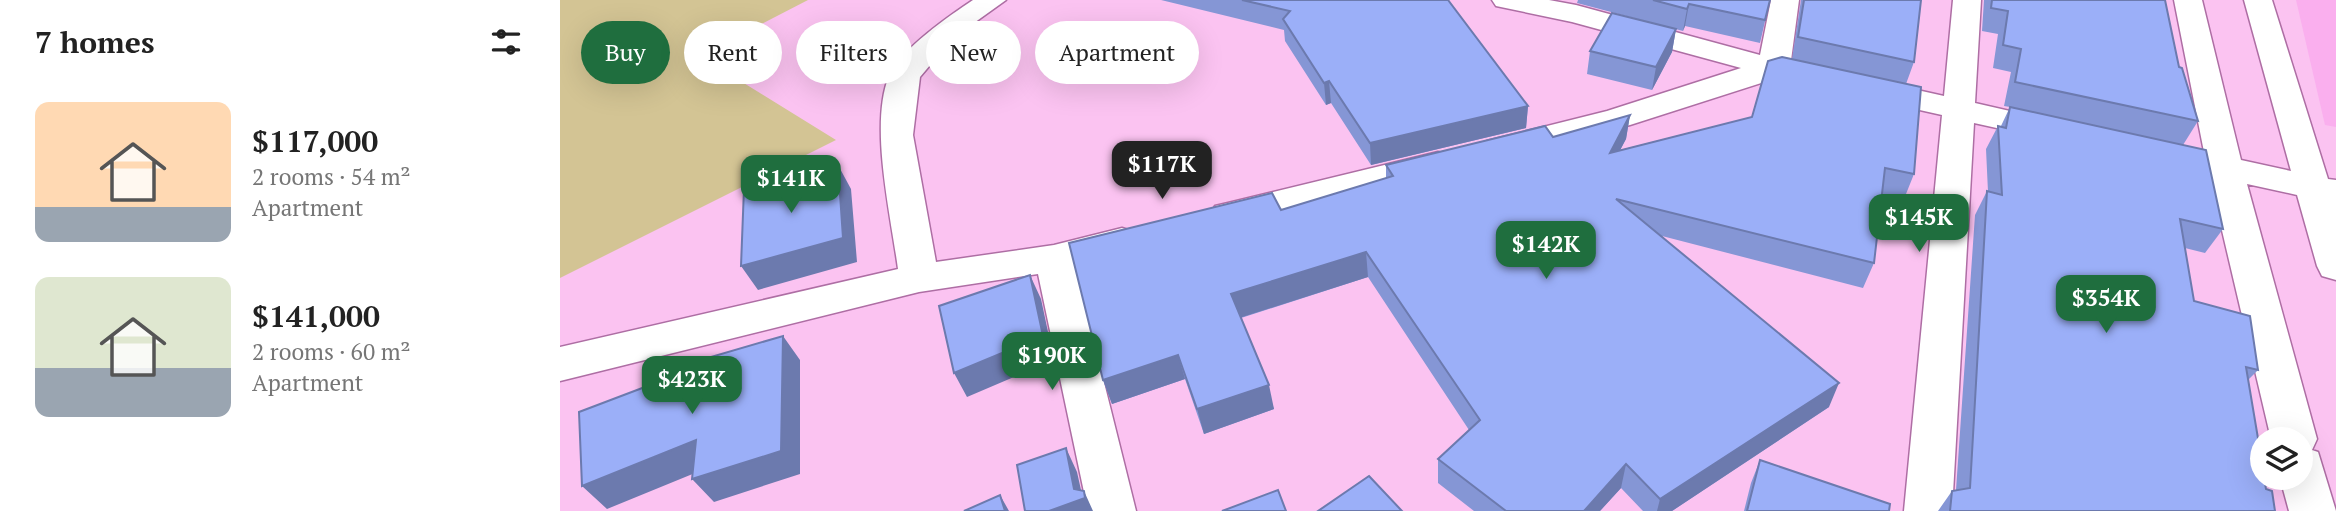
<!DOCTYPE html>
<html lang="en">
<head>
<meta charset="utf-8">
<style>
  body { margin:0; font-family:"PT Serif",serif; background:#f2f2f2; color:#222; height:100vh; display:flex; flex-direction:column; font-size:26px; white-space:nowrap }
  * { box-sizing:border-box; margin:0 }
  p { font-size:23px; color:#767676 }
  .icon { flex:none; width:38px; height:38px; fill:none; stroke:currentColor; stroke-width:2; stroke-linecap:round; stroke-linejoin:round }
  .map { position:relative; flex:1; overflow:hidden }
  .sheet { display:flex; flex-direction:column; background:#fff; width:560px }
  .sheet>* { flex:none }
  .top-card { position:absolute; left:21px; top:21px; width:665px; height:63px; display:flex; gap:14px }
  .tools { position:absolute; left:1690px; top:427px; display:grid; gap:14px }
  .tools a { display:grid; place-items:center; width:63px; height:63px; border-radius:50%; background:#fff; box-shadow:0 7px 28px #0002; font-size:35px }
  .price { position:absolute; translate:-50% -60px; padding:0 16px; border-radius:14px; background:#1f6e3e; color:#fff; font-size:23px; line-height:46px; filter:drop-shadow(0 2px 4px #0008) }
  .price::after { content:''; position:absolute; left:50%; top:42px; width:21px; height:16px; margin-left:-10px; background:inherit; clip-path:polygon(0 0,100% 0,50% 100%) }
  .price.current { background:#222; color:#fff }
  ul { padding:0; list-style:none }
  li { display:flex; align-items:center; gap:21px; height:175px; padding:0 35px }
  li span { display:grid; place-items:center; flex:none; width:196px; height:140px; border-radius:14px; color:#555 }
  li>.icon { margin-inline-start:auto }
  span .icon { width:84px; height:84px; fill:#fffc; stroke-width:1 }
  li b { font-size:30px }
  h2 { display:flex; justify-content:space-between; align-items:center; height:84px; padding:0 35px; font-size:30px }
  .pill { padding:0 24px; border-radius:32px; background:#fff; box-shadow:0 7px 28px #0002; font-size:24px; line-height:63px }
  .pill.current { background:#1f6e3e; color:#fff }
  main { display:flex; flex:1; min-height:0 }
  .map>svg:first-child { display:block }
</style>
</head>
<body>
<main>
<section class="sheet">
<h2>7 homes<svg class="icon" aria-label="filters" viewBox="0 0 24 24"><path d="M4 7h16M4 17h16"/><circle cx="9" cy="7" r="2"/><circle cx="15" cy="17" r="2"/></svg></h2>
<ul>
<li><span style="background:linear-gradient(#ffd9b3 75%,#9aa5b1 0)"><svg class="icon" aria-label="home" viewBox="0 0 24 24"><path d="M3 11l9-7 9 7M6 9v11h12V9"/></svg></span><div><b>$117,000</b><p>2 rooms · 54 m²</p><p>Apartment</p></div></li>
<li><span style="background:linear-gradient(#dfe7d0 65%,#9aa5b1 0)"><svg class="icon" aria-label="home" viewBox="0 0 24 24"><path d="M3 11l9-7 9 7M6 9v11h12V9"/></svg></span><div><b>$141,000</b><p>2 rooms · 60 m²</p><p>Apartment</p></div></li>
</ul>
</section>
<div class="map">
<svg width="1776" height="511" viewBox="0 0 1776 511">
  <rect width="100%" height="100%" fill="#fbc3f1"/>
  <path fill="#faafee" d="M 1736,0 L 1776,0 L 1776,127 L 1765,125 Z"/>
  <path fill="#d3c494" d="M 0,0 L 248,0 L 140,56 L 276,140 L 0,278 Z"/>
  <g fill="none" stroke-linecap="round" stroke-linejoin="round">
    <defs>
      <path id="minor" d="M 413,0 L 446,0 L 393,38 L 360,77 L 353,135 L 376,262 L 494,245 L 562,228 L 575,232 L 581,241 L 575,250 L 515,266 L 576,511 L 528,511 L 478,274 L 359,292 L 0,381 L 0,347 L 338,269 C 331,216 309,125 329,76 C 341,49 389,16 413,0 Z
        M 932,0 L 989,0 L 1016,5 L 1200,55 L 1211,0 L 1239,0 L 1230,68 L 1226,75 L 1070,125 L 939,159 L 927,155 L 922,148 L 927,141 L 1047,111 L 1181,68 L 1012,22 L 936,6 Z
        M 1393,0 L 1421,0 L 1415,103 L 1507,124 L 1512,131 L 1507,138 L 1495,141 L 1414,123 L 1392,511 L 1344,511 L 1382,115 L 1297,96 L 1292,89 L 1297,82 L 1308,79 L 1384,96 Z
        M 1614,0 L 1642,0 L 1681,160 L 1731,171 L 1684,0 L 1712,0 L 1768,179 L 1776,180 L 1776,280 L 1762,276 L 1757,266 L 1737,195 L 1687,184 L 1757,439 L 1752,450 L 1758,452 L 1776,511 L 1729,511 L 1720,478 L 1741,478 L 1741,439 L 1711,439 L 1649,175 L 1586,161 L 1581,153 L 1586,145 L 1598,142 L 1644,152 Z
        M 878,152 L 890,155 L 895,163 L 890,171 L 668,227 L 655,224 L 650,215 L 655,206 L 668,203 Z"/>
    </defs>
    <use href="#minor" stroke="#ae6ea4" stroke-width="3"/>
    <use href="#minor" fill="#fff" fill-rule="evenodd"/>
  </g>
  <path fill="#8596d5" d="M 601,0 L 888,0 L 968,106 L 966,128 L 811,165 L 771,103 L 766,105 L 725,41 L 724,30 Z
    M 1018,0 L 1210,0 L 1200,43 L 1125,26 L 1123,31 L 1017,3 Z
    M 1241,0 L 1361,0 L 1354,62 L 1346,84 L 1354,174 L 1344,199 L 1322,194 L 1314,263 L 1303,288 L 1102,236 L 1269,407 L 1112,511 L 1083,511 L 1061,488 L 1040,511 L 914,511 L 878,483 L 878,459 L 909,430 L 808,277 L 681,318 L 714,409 L 644,434 L 625,379 L 552,404 L 543,380 L 721,210 L 826,178 L 826,165 L 993,137 L 1070,115 L 1066,139 L 1060,150 L 1192,117 L 1232,59 Z
    M 1424,0 L 1605,0 L 1619,67 L 1638,121 L 1623,145 L 1663,229 L 1645,253 L 1625,248 L 1634,301 L 1698,370 L 1688,380 L 1706,489 L 1715,511 L 1378,511 L 1392,491 L 1396,490 L 1415,215 L 1427,191 L 1428,192 L 1426,149 L 1438,126 L 1441,126 L 1450,107 L 1444,106 L 1451,72 L 1433,68 L 1438,34 L 1422,31 Z
    M 1116,29 L 1112,52 L 1092,90 L 1027,74 L 1030,51 Z
    M 1200,460 L 1329,511 L 1184,511 L 1191,483 Z"/>
  <path fill="#6c7aae" d="M 1129,4 L 1125,26 L 1123,31 L 1127,9 Z
    M 1116,29 L 1112,52 L 1092,90 L 1096,67 Z
    M 769,81 L 771,103 L 766,105 L 764,83 Z
    M 968,106 L 966,128 L 811,165 L 810,143 Z
    M 1070,115 L 1066,139 L 1046,177 L 1050,153 Z
    M 278,165 L 291,189 L 297,262 L 198,290 L 181,266 Z
    M 806,252 L 808,277 L 676,319 L 671,294 Z
    M 470,275 L 481,299 L 494,360 L 407,397 L 394,373 Z
    M 223,336 L 240,360 L 240,474 L 154,502 L 132,479 Z
    M 618,355 L 625,379 L 552,404 L 543,380 Z
    M 1279,383 L 1269,407 L 1112,511 L 1097,511 L 1100,499 Z
    M 709,385 L 714,409 L 644,434 L 637,409 Z
    M 136,440 L 157,464 L 47,509 L 22,486 Z
    M 506,448 L 517,472 L 523,499 L 524,491 L 533,511 L 489,511 Z
    M 1066,464 L 1061,488 L 1040,511 L 1024,511 Z
    M 440,495 L 449,511 L 445,511 Z"/>
  <path fill="#9baff8" stroke="#6c7aae" stroke-width="2" d="M 682,0 L 888,0 L 968,106 L 810,143 L 769,81 L 764,83 L 723,19 L 730,11 Z
    M 1093,0 L 1210,0 L 1205,20 L 1129,4 L 1127,9 Z
    M 1244,0 L 1361,0 L 1354,62 L 1238,37 Z
    M 1432,0 L 1605,0 L 1619,67 L 1622,68 L 1638,121 L 1455,82 L 1461,49 L 1443,45 L 1448,11 L 1431,8 Z
    M 1052,13 L 1116,29 L 1096,67 L 1030,51 Z
    M 1222,57 L 1361,87 L 1354,174 L 1325,168 L 1314,263 L 1056,199 L 1279,383 L 1100,499 L 1066,464 L 1024,511 L 946,511 L 878,459 L 920,420 L 806,252 L 671,294 L 709,385 L 637,409 L 618,355 L 543,380 L 509,243 L 712,193 L 721,210 L 833,176 L 826,165 L 985,126 L 993,137 L 1070,115 L 1050,153 L 1192,117 L 1208,61 Z
    M 1450,107 L 1646,150 L 1663,229 L 1620,219 L 1634,301 L 1690,316 L 1698,370 L 1686,367 L 1703,468 L 1703,478 L 1704,478 L 1706,489 L 1712,491 L 1715,511 L 1390,511 L 1392,491 L 1410,488 L 1427,191 L 1442,195 L 1438,126 L 1446,128 Z
    M 278,165 L 283,238 L 181,266 L 184,188 Z
    M 470,275 L 483,336 L 394,373 L 379,306 Z
    M 223,336 L 221,451 L 132,479 L 136,440 L 22,486 L 19,412 L 143,365 L 144,359 Z
    M 506,448 L 514,489 L 524,491 L 525,498 L 489,511 L 465,511 L 457,465 Z
    M 1200,460 L 1330,504 L 1329,511 L 1187,511 Z
    M 809,476 L 842,511 L 758,511 Z
    M 718,490 L 726,511 L 662,511 Z
    M 440,495 L 445,511 L 404,511 Z"/>
</svg>
<div class="tools">
<a><svg class="icon" aria-label="layers" viewBox="0 0 24 24"><path d="M12 4l9 5-9 5-9-5zM3 14l9 5 9-5"/></svg></a>
</div>
<b class="price current" style="left:602px;top:201px">$117K</b>
<b class="price" style="left:231px;top:215px">$141K</b>
<b class="price" style="left:1359px;top:254px">$145K</b>
<b class="price" style="left:986px;top:281px">$142K</b>
<b class="price" style="left:1546px;top:335px">$354K</b>
<b class="price" style="left:492px;top:392px">$190K</b>
<b class="price" style="left:132px;top:416px">$423K</b>
<div class="top-card">
<a class="pill current">Buy</a>
<a class="pill">Rent</a>
<a class="pill">Filters</a>
<a class="pill">New</a>
<a class="pill">Apartment</a>
</div>
</div>
</main>
</body>
</html>
